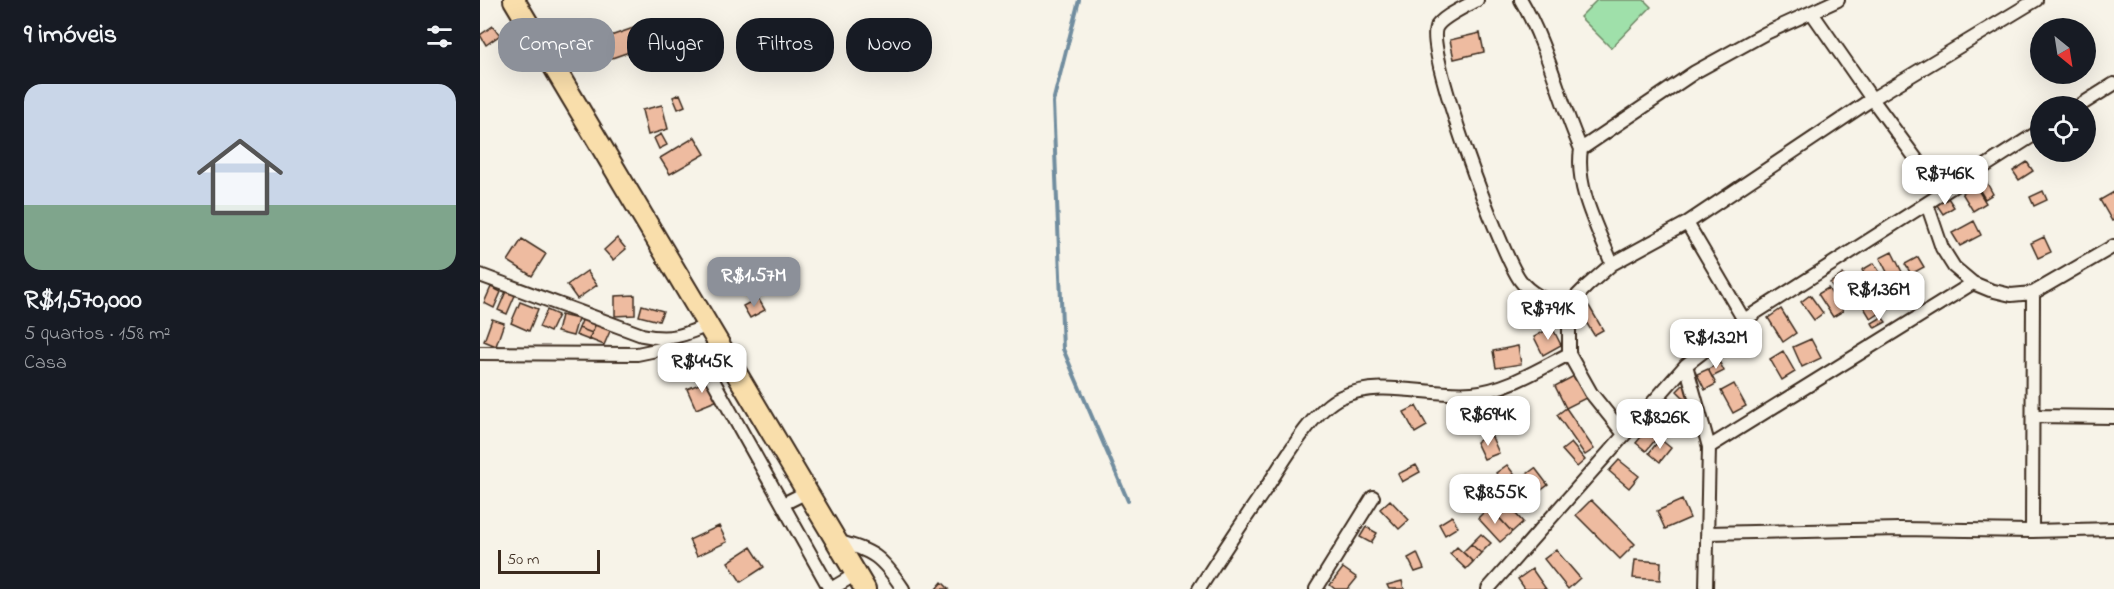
<!DOCTYPE html>
<html lang="pt">
<head>
<meta charset="utf-8">
<style>
  body { margin:0; font-family:"Indie Flower",sans-serif; background:#20242c; color:#f1f3f6; height:100vh; display:flex; flex-direction:column; font-size:22px; white-space:nowrap }
  * { box-sizing:border-box; margin:0 }
  p { font-size:20px; color:#9ea1a6 }
  .icon { flex:none; width:33px; height:33px; fill:none; stroke:currentColor; stroke-width:2; stroke-linecap:round; stroke-linejoin:round }
  .map { position:relative; flex:1; overflow:hidden }
  .drawer { display:flex; flex-direction:column; background:#171b24; width:480px }
  .drawer>* { flex:none }
  .top-card { position:absolute; left:18px; top:18px; width:570px; height:54px; display:flex; gap:12px }
  .needle { width:39px; rotate:150deg }
  .buttons { position:absolute; left:1550px; top:18px; display:grid; gap:12px }
  .buttons a { display:grid; place-items:center; width:66px; height:66px; border-radius:50%; background:#171b24; box-shadow:0 6px 24px #0002; font-size:30px }
  .scale { position:absolute; left:18px; bottom:15px; width:102px; box-sizing:border-box; padding-left:6px; border:3px solid #3b2a1e; border-top:0; font-size:16px; line-height:21px; white-space:nowrap; color:#3b2a1e; -webkit-text-stroke:4px #f7f3e8; paint-order:stroke }
  .price { position:absolute; translate:-50% -51px; padding:0 14px; border-radius:12px; background:#fff; color:#222; font-size:20px; line-height:39px; filter:drop-shadow(0 2px 3px #0008) }
  .price::after { content:''; position:absolute; left:50%; top:36px; width:18px; height:14px; margin-left:-9px; background:inherit; clip-path:polygon(0 0,100% 0,50% 100%) }
  .price.current { background:#8c9099; color:#fff }
  ul { padding:0; list-style:none }
  li { display:grid; align-content:center; gap:12px; height:318px; padding:0 24px }
  li span { display:grid; place-items:center; height:186px; border-radius:18px; color:#555 }
  li>.icon { margin-inline-start:auto }
  span .icon { width:108px; height:108px; fill:#fffc; stroke-width:1 }
  li b { font-size:26px }
  h2 { display:flex; justify-content:space-between; align-items:center; height:72px; padding:0 24px; font-size:26px }
  .pill { padding:0 21px; border-radius:24px; background:#171b24; box-shadow:0 6px 24px #0002; font-size:21px; line-height:54px }
  .pill.current { background:#8c9099; color:#fff }
  main { display:flex; flex:1; min-height:0 }
  .map>svg:first-child { display:block }
</style>
</head>
<body>
<main>
<section class="drawer">
<h2>9 imóveis<svg class="icon" aria-label="filters" viewBox="0 0 24 24"><path d="M4 7h16M4 17h16"/><circle cx="9" cy="7" r="2"/><circle cx="15" cy="17" r="2"/></svg></h2>
<ul>
<li><span style="background:linear-gradient(#c9d6e8 65%,#7fa58c 0)"><svg class="icon" aria-label="home" viewBox="0 0 24 24"><path d="M3 11l9-7 9 7M6 9v11h12V9"/></svg></span><div><b>R$1,570,000</b><p>5 quartos · 158 m²</p><p>Casa</p></div></li>
</ul>
</section>
<div class="map">
<svg width="1634" height="589" viewBox="0 0 1634 589">
  <rect width="100%" height="100%" fill="#f7f3e8"/>
  <filter id="ink" filterUnits="userSpaceOnUse"><feTurbulence type="fractalNoise" baseFrequency=".0167" numOctaves="2"/><feDisplacementMap in="SourceGraphic" scale="12" xChannelSelector="R" yChannelSelector="G"/><feConvolveMatrix kernelMatrix="1 2 1 2 8 2 1 2 1" color-interpolation-filters="sRGB"/></filter>
  <g filter="url(#ink)">
    <path fill="#9fe0aa" stroke="#6d8564" stroke-width="1.5" d="M 1117,0 L 1164,0 L 1171,7 L 1131,48 L 1100,17 Z"/>
    <g fill="none" stroke-linecap="round" stroke-linejoin="round">
      <path stroke="#718d9f" stroke-width="4" d="M 599,0 L 573,102 L 583,349 L 648,501"/>
    </g>
    <path fill="#eebba0" stroke="#3b2a1e" stroke-width="1.5" d="M 162,25 L 169,45 L 132,58 L 125,38 Z
      M 13,26 L 20,35 L 6,45 L 0,35 Z
      M 1000,33 L 1004,52 L 974,59 L 970,40 Z
      M 200,94 L 205,106 L 198,109 L 193,97 Z
      M 182,105 L 188,129 L 168,135 L 162,110 Z
      M 181,134 L 187,145 L 179,149 L 174,138 Z
      M 215,137 L 225,154 L 190,174 L 180,158 Z
      M 1547,162 L 1553,171 L 1539,180 L 1533,171 Z
      M 1503,176 L 1513,194 L 1505,199 L 1494,181 Z
      M 1495,185 L 1506,203 L 1493,211 L 1482,193 Z
      M 1563,191 L 1567,200 L 1554,206 L 1550,197 Z
      M 1634,192 L 1634,220 L 1632,221 L 1620,200 Z
      M 1468,198 L 1474,207 L 1463,214 L 1457,205 Z
      M 1494,221 L 1501,235 L 1480,246 L 1472,233 Z
      M 1564,237 L 1571,252 L 1558,258 L 1551,243 Z
      M 137,238 L 146,249 L 133,260 L 124,250 Z
      M 42,239 L 66,254 L 52,276 L 28,261 Z
      M 1412,252 L 1424,276 L 1412,282 L 1400,258 Z
      M 1438,257 L 1444,267 L 1431,274 L 1425,264 Z
      M 1394,263 L 1409,287 L 1397,295 L 1382,270 Z
      M 107,271 L 117,285 L 97,299 L 87,285 Z
      M 1363,274 L 1379,298 L 1366,307 L 1350,283 Z
      M 11,287 L 21,292 L 14,308 L 4,303 Z
      M 1348,288 L 1363,311 L 1353,317 L 1338,294 Z
      M 27,289 L 36,293 L 27,314 L 18,310 Z
      M 155,295 L 155,315 L 135,316 L 135,296 Z
      M 1330,295 L 1343,313 L 1334,320 L 1321,302 Z
      M 278,298 L 285,310 L 270,318 L 263,306 Z
      M 1396,298 L 1403,311 L 1391,319 L 1383,306 Z
      M 40,302 L 58,309 L 49,331 L 31,323 Z
      M 162,305 L 183,311 L 179,321 L 159,316 Z
      M 1109,306 L 1123,330 L 1114,335 L 1099,311 Z
      M 1301,309 L 1316,333 L 1303,342 L 1288,318 Z
      M 67,310 L 78,315 L 70,332 L 59,327 Z
      M 81,315 L 98,319 L 93,336 L 77,332 Z
      M 1402,317 L 1406,322 L 1395,328 L 1392,323 Z
      M 103,318 L 116,323 L 112,333 L 99,328 Z
      M 12,319 L 24,323 L 16,346 L 4,341 Z
      M 116,323 L 131,329 L 124,345 L 109,339 Z
      M 1072,327 L 1081,345 L 1063,355 L 1054,337 Z
      M 99,328 L 112,333 L 109,340 L 96,335 Z
      M 1331,339 L 1341,358 L 1322,367 L 1313,347 Z
      M 1038,346 L 1041,364 L 1016,368 L 1013,351 Z
      M 1303,351 L 1315,372 L 1302,380 L 1290,359 Z
      M 1240,363 L 1244,371 L 1232,377 L 1228,369 Z
      M 1228,369 L 1236,384 L 1225,390 L 1217,374 Z
      M 1094,376 L 1106,398 L 1086,408 L 1075,386 Z
      M 229,380 L 238,400 L 216,409 L 207,389 Z
      M 1205,383 L 1213,391 L 1205,399 L 1197,391 Z
      M 1254,384 L 1266,406 L 1253,413 L 1241,391 Z
      M 1192,399 L 1200,406 L 1195,412 L 1187,405 Z
      M 936,406 L 947,426 L 935,433 L 924,412 Z
      M 1208,407 L 1216,415 L 1206,425 L 1198,417 Z
      M 1086,408 L 1114,449 L 1105,455 L 1077,415 Z
      M 1181,410 L 1193,422 L 1187,428 L 1175,416 Z
      M 1166,431 L 1176,439 L 1166,451 L 1156,443 Z
      M 1011,435 L 1019,453 L 1004,459 L 996,442 Z
      M 1180,439 L 1191,448 L 1180,462 L 1169,453 Z
      M 1091,443 L 1105,460 L 1097,467 L 1082,450 Z
      M 1139,460 L 1159,476 L 1149,488 L 1129,471 Z
      M 936,465 L 940,472 L 922,482 L 918,474 Z
      M 1027,465 L 1041,483 L 1029,491 L 1016,473 Z
      M 1055,468 L 1068,485 L 1056,494 L 1043,477 Z
      M 1044,484 L 1051,491 L 1041,501 L 1034,495 Z
      M 910,500 L 929,520 L 919,529 L 900,509 Z
      M 1111,500 L 1155,544 L 1140,559 L 1096,515 Z
      M 1202,500 L 1210,518 L 1185,529 L 1177,511 Z
      M 1026,503 L 1043,522 L 1032,532 L 1015,513 Z
      M 1009,507 L 1032,532 L 1020,542 L 998,518 Z
      M 972,516 L 978,527 L 965,535 L 959,524 Z
      M 239,526 L 247,542 L 217,556 L 209,540 Z
      M 886,527 L 897,533 L 891,543 L 880,537 Z
      M 1001,534 L 1011,543 L 1001,553 L 991,544 Z
      M 991,544 L 1001,553 L 993,562 L 983,552 Z
      M 271,547 L 284,567 L 261,582 L 248,562 Z
      M 977,547 L 993,562 L 986,569 L 970,554 Z
      M 1076,550 L 1100,578 L 1088,589 L 1064,559 Z
      M 937,553 L 944,569 L 935,572 L 928,558 Z
      M 1155,560 L 1181,562 L 1180,580 L 1153,578 Z
      M 863,568 L 877,578 L 868,589 L 855,589 L 850,585 Z
      M 1052,569 L 1066,589 L 1045,589 L 1038,579 Z
      M 922,581 L 924,589 L 909,589 L 907,585 Z
      M 462,582 L 469,589 L 456,589 Z"/>
    <g fill="none" stroke-linecap="round" stroke-linejoin="round">
      <defs>
        <path id="minor" d="M 997,0 C 987,6 961,17 956,28 C 946,54 1020,252 1040,280 C 1052,297 1072,302 1091,309
          M 1041,0 C 1068,46 1079,100 1101,149
          M 1332,13 L 1392,99 L 1462,194
          M 1599,106 L 1634,84
          M 1447,204 L 1462,248 L 1474,267 L 1493,283 L 1510,290 L 1531,295 L 1553,293 L 1634,246
          M 1207,223 L 1264,320
          M 1132,264 C 1118,229 1095,188 1101,149 L 1215,72 L 1286,33 L 1358,0
          M 0,275 L 162,335 C 190,341 202,336 228,325
          M 181,350 C 198,354 219,359 230,375 L 350,589
          M 0,353 L 157,354 L 186,348
          M 1206,365 L 1229,447 L 1226,589
          M 1554,416 L 1634,417
          M 1144,434 L 1111,393 L 1089,354 L 1089,322 L 1091,309 L 1096,297 L 1107,286 L 1132,264 L 1207,223 L 1392,99 L 1556,0
          M 1229,447 L 1493,283
          M 303,504 L 327,492
          M 1552,531 L 1553,293
          M 1228,533 L 1420,529 L 1552,531 L 1634,529
          M 356,541 C 393,550 402,557 423,589
          M 351,589 L 376,574
          M 719,589 C 740,556 762,523 784,491 C 803,463 832,410 861,397 C 901,378 950,397 992,393 C 1027,390 1059,369 1089,354
          M 836,589 L 893,497
          M 1008,589 L 1206,365 L 1264,320 L 1560,131"/>
        <path id="primary" d="M 34,0 L 385,589"/>
      </defs>
      <use href="#minor" stroke="#3b2a1e" stroke-width="16"/>
      <use href="#primary" stroke="#3b2a1e" stroke-width="24"/>
      <use href="#minor" stroke="#f7f3e8" stroke-width="12"/>
      <use href="#primary" stroke="#f9deab" stroke-width="20"/>
    </g>
  </g>
</svg>
<div class="buttons">
<a><svg class="needle" viewBox="-14 -14 28 28"><path d="M0-13l5 13h-10z" fill="#e53935"/><path d="M0 13l5-13h-10z" fill="#9ea1a6"/></svg></a>
<a><svg class="icon" aria-label="locate" viewBox="0 0 24 24"><circle cx="12" cy="12" r="6"/><path d="M12 2v4M12 18v4M2 12h4M18 12h4"/></svg></a>
</div>
<div class="scale">50 m</div>
<b class="price" style="left:1465px;top:206px">R$746K</b>
<b class="price current" style="left:274px;top:308px">R$1.57M</b>
<b class="price" style="left:1399px;top:322px">R$1.36M</b>
<b class="price" style="left:1068px;top:341px">R$791K</b>
<b class="price" style="left:1236px;top:370px">R$1.32M</b>
<b class="price" style="left:222px;top:394px">R$445K</b>
<b class="price" style="left:1008px;top:447px">R$694K</b>
<b class="price" style="left:1180px;top:450px">R$826K</b>
<b class="price" style="left:1015px;top:525px">R$855K</b>
<div class="top-card">
<a class="pill current">Comprar</a>
<a class="pill">Alugar</a>
<a class="pill">Filtros</a>
<a class="pill">Novo</a>
</div>
</div>
</main>
</body>
</html>
